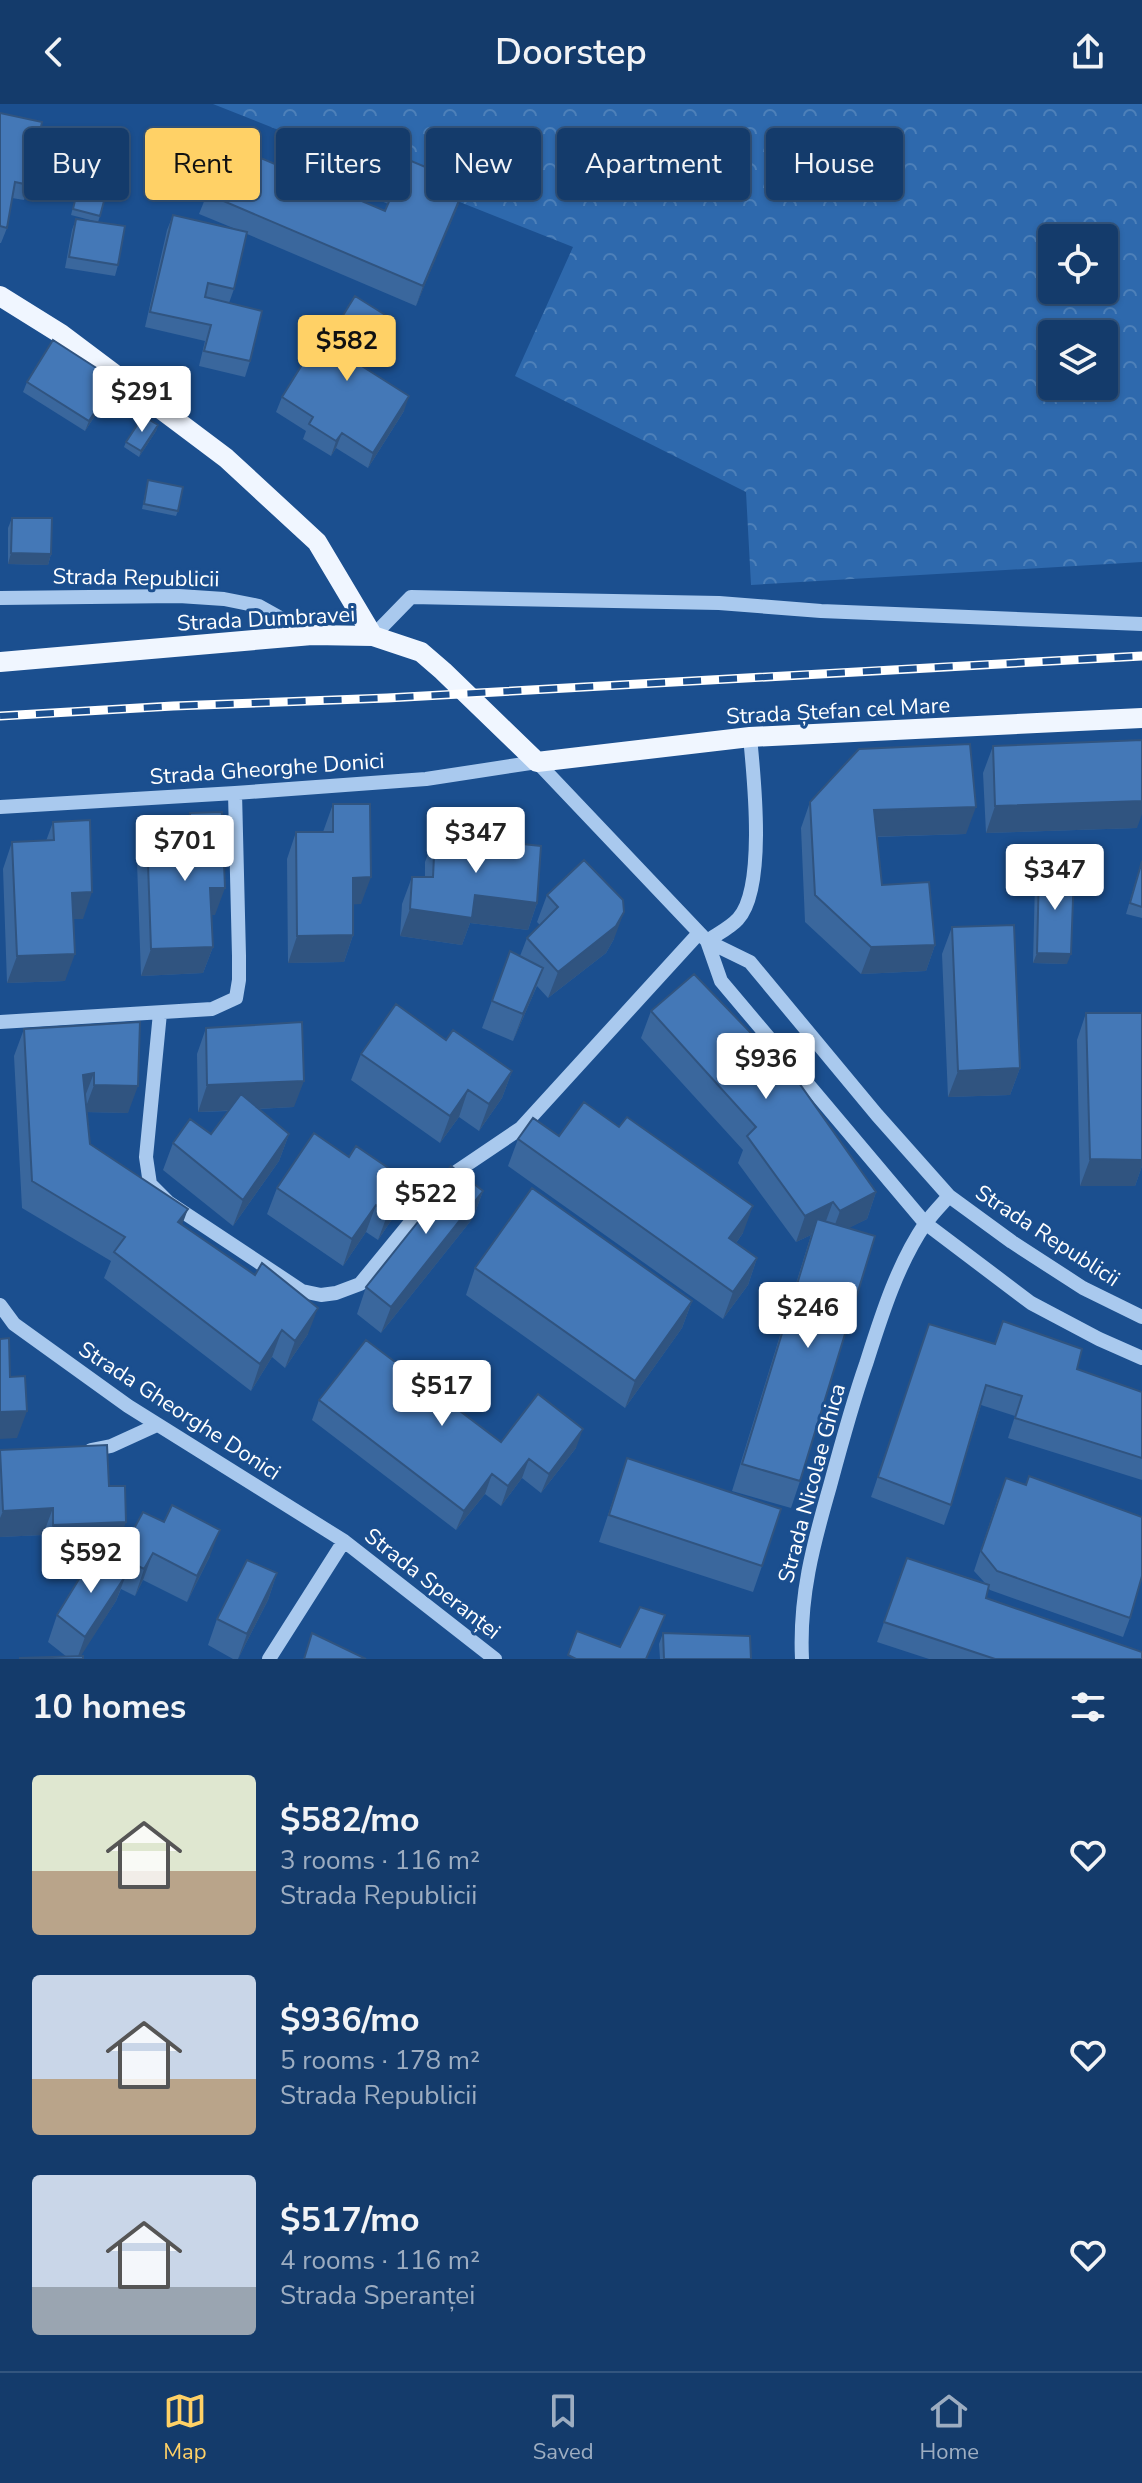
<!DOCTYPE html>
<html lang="en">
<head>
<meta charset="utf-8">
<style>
  body { margin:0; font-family:"Nunito Sans",sans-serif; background:#1d4271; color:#f1f3f6; height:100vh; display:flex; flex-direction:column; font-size:30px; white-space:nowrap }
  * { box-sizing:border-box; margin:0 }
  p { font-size:26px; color:#9dadc1 }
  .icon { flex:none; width:44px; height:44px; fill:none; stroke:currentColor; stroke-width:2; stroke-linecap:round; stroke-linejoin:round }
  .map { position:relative; height:1555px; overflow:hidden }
  .panel { display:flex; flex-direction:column; background:#143b6b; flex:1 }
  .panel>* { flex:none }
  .top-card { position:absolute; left:24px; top:24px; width:1094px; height:72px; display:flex; gap:16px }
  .buttons { position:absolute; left:1038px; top:120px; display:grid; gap:16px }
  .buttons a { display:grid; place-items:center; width:80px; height:80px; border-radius:8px; background:#143b6b; box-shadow:0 2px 6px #0004,0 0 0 2px #33557e; font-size:40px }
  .price { position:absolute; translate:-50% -68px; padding:0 18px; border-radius:8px; background:#fff; color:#222; font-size:26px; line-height:52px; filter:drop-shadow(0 2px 4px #0008) }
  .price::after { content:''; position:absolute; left:50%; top:48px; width:24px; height:18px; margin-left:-12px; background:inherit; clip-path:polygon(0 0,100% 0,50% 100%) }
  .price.current { background:#ffd166; color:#111 }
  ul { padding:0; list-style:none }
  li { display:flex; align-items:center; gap:24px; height:200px; padding:0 32px }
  li span { display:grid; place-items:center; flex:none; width:224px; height:160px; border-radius:8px; color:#555 }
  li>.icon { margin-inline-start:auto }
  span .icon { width:96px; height:96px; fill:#fffc; stroke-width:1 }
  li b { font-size:34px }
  h2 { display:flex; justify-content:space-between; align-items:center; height:96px; padding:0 32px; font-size:34px }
  .chip { padding:0 28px; border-radius:8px; background:#143b6b; box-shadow:0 2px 6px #0004,0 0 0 2px #33557e; font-size:28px; line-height:72px }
  .chip.current { background:#ffd166; color:#111 }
  header { display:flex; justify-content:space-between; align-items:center; height:104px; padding:0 32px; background:#143b6b; font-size:36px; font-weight:600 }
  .tabs { display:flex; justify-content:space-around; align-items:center; height:112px; border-top:2px solid #33557e; background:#143b6b; font-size:22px; color:#9dadc1 }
  .tabs a { display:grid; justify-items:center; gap:4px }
  .tabs .current { color:#ffd166 }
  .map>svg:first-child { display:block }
</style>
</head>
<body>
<header><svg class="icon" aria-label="back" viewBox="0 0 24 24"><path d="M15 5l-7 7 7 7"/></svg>Doorstep<svg class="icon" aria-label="share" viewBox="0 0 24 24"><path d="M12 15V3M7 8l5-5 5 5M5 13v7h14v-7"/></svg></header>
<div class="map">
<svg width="1142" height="1555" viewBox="0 0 1142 1555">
  <defs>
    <pattern id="forest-crowns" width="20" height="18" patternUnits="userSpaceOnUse" patternTransform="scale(2)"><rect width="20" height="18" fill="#2e69ad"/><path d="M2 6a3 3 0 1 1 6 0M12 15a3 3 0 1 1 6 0" fill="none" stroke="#4d80b9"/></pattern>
  </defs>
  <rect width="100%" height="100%" fill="#1b4f8f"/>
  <path fill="url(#forest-crowns)" fill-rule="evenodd" d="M 213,0 L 1142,0 L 1142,458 L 751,481 L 746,388 L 515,272 L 573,143 ZM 1052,134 L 1104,134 L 1104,186 L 1052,186 ZM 1052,230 L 1104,230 L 1104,282 L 1052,282 Z"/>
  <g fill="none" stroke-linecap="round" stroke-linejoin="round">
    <path stroke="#a9c9ee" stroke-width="14" d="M 0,494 L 179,492 L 224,495 L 259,502 L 311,531
      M 373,532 L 411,493 L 719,499 L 821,507 L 1142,520
      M 0,703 L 235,689 L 426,675 L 537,658 L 707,837 L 750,858 L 877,1011 L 949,1092 L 1012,1138 L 1083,1184 L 1142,1213
      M 707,837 L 721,877 L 925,1119 L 1031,1199 L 1099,1235 L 1142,1254
      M 707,837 C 717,830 730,824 738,815 C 766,785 754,674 750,633
      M 160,909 L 146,1053 L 150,1080 L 168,1098 L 302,1187 L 321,1191 L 336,1189 L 360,1180 L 447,1074 L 521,1024 L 699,829
      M 0,918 L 212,905 L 236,894 L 239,876 L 239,852 L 235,689
      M 0,1201 L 14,1220 L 128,1302 L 344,1437 L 495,1555
      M 91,1346 L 111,1342 L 157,1321
      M 269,1555 L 344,1437
      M 802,1555 C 799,1493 813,1441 830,1382 C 841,1341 852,1300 866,1260 C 881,1213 897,1161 925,1120 C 932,1110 941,1101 949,1092"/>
    <path stroke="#f0f6ff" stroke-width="20" d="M 0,192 L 61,230 L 226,354 L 317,438 L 373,532
      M 0,558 L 312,531 L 373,532 L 421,548 L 443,567 L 537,658 L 750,633 L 1142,614"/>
    <defs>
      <path id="rail" d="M 0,612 L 173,602 L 387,594 L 1142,552"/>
    </defs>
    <use href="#rail" stroke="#fff" stroke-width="9"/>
    <use href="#rail" stroke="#1b4f8f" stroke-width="6" stroke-dasharray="18" stroke-linecap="butt"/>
  </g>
  <path fill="#3a679d" d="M 0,9 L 29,81 L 24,96 L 12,94 L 7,124 L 1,139 L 0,139 Z
    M 80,75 L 100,112 L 98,118 L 71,111 Z
    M 386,77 L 466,80 L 416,202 L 247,130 L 234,185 L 229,199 L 250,257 L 245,273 L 199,262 L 205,237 L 145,223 L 167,126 L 173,111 L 238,126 L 199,110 L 207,90 L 385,107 L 388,100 L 379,96 Z
    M 76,115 L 118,161 L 115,172 L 65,164 L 72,126 Z
    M 381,227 L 360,261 L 404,307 L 368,364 L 336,344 L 331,352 L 303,335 L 306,327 L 276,308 L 282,293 L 321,247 Z
    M 115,276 L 112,286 L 85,327 L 23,288 L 27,278 Z
    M 158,321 L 156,327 L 139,353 L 124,343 L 126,338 Z
    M 148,376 L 178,407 L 176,412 L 142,405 Z
    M 12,414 L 51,450 L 48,461 L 8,460 L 8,424 Z
    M 993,642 L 1137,724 L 986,729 L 983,669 Z
    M 810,698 L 966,730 L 877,733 L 882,781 L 935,841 L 926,867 L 861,870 L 805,818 L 801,724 Z
    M 333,700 L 361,800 L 353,800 L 353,831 L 344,858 L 288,859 L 287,755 L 296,728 L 323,728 Z
    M 190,709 L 215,811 L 211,811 L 213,843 L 203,869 L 141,872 L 137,758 L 147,731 L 182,730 Z
    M 53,718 L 83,815 L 73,815 L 65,877 L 7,879 L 3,765 L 12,738 L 46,737 Z
    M 435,731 L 537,799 L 528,826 L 470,819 L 462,841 L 400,832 L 402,800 L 412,773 L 425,773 L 425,758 Z
    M 1142,756 L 1142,814 L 1126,810 Z
    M 1039,767 L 1067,860 L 1033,859 L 1035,778 Z
    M 547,791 L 614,835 L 606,849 L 548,894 L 537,882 L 513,937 L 482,924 L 510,847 L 520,852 L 527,834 L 540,821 L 537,818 Z
    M 952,823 L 1020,964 L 1010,991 L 948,993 L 942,850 Z
    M 651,907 L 876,1088 L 867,1115 L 848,1124 L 800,1377 L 791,1404 L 732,1387 L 811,1131 L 796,1138 L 738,1059 L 743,1046 L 641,934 Z
    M 1086,909 L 1142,909 L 1142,1062 L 1135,1082 L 1080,1082 L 1077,936 Z
    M 140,918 L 128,1009 L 86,1008 L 90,1040 L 308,1230 L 285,1264 L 272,1253 L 251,1287 L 104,1174 L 111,1157 L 22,1104 L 14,952 L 24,925 Z
    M 206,924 L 294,1003 L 259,1005 L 289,1030 L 279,1057 L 233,1122 L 163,1066 L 173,1039 L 211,1030 L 229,1007 L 198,1008 L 197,950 Z
    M 446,936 L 512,967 L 502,994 L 479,1027 L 459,1013 L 440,1039 L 351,976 L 361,950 Z
    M 559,1032 L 743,1129 L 736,1139 L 757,1154 L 748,1181 L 723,1215 L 508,1062 L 518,1035 Z
    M 277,1084 L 399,1105 L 378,1136 L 366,1128 L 343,1162 L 267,1110 Z
    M 483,1087 L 473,1114 L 381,1229 L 357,1210 L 366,1183 L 421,1115 L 430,1088 Z
    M 475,1164 L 692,1197 L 682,1224 L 625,1304 L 466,1191 Z
    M 929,1220 L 1077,1265 L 1142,1288 L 1142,1376 L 1008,1334 L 1015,1312 L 981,1301 L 951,1401 L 944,1421 L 871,1393 Z
    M 319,1296 L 501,1338 L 576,1344 L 541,1389 L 522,1374 L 501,1402 L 485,1390 L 456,1426 L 312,1316 Z
    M 0,1346 L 122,1429 L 130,1432 L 210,1452 L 187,1498 L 143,1476 L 135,1492 L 121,1485 L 116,1497 L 80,1552 L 67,1553 L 48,1538 L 57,1511 L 101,1453 L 104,1445 L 44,1448 L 43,1431 L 0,1433 Z
    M 627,1354 L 762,1462 L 753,1488 L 599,1438 Z
    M 998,1394 L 1130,1514 L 1123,1533 L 990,1486 L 988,1484 L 986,1494 L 1142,1555 L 929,1555 L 877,1538 L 907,1454 L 985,1479 L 974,1467 Z
    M 277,1469 L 268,1496 L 238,1555 L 233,1555 L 208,1541 L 217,1515 Z
    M 663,1529 L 751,1555 L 660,1555 L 659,1540 Z"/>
  <path fill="#305480" d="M 466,80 L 459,100 L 416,202 L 423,182 Z
    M 387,212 L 381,227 L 351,274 L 357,259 Z
    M 115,276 L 112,286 L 85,327 L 89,317 Z
    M 409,292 L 404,307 L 368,364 L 373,349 Z
    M 158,321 L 156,327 L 139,353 L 141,347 Z
    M 342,329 L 336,344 L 331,352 L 336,337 Z
    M 11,449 L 51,450 L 48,461 L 8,460 Z
    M 1142,697 L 1142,710 L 1137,724 L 986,729 L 995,702 Z
    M 976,703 L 966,730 L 864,733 L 874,706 Z
    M 371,773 L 361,800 L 343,801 L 353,774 Z
    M 210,784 L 225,784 L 215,811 L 201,811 Z
    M 92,788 L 83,815 L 63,815 L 72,789 Z
    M 475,791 L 537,799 L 528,826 L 470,819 L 462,841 L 400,832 L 410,805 Z
    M 624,808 L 614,835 L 606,849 L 548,894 L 558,868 Z
    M 353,831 L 344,858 L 288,859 L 297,832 Z
    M 935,841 L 926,867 L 861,870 L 871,843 Z
    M 213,843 L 203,869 L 141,872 L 151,845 Z
    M 1037,849 L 1071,850 L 1067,860 L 1033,859 Z
    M 75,850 L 65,877 L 7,879 L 17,852 Z
    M 543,864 L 533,891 L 513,937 L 523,910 Z
    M 1020,964 L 1010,991 L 948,993 L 958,967 Z
    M 512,967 L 502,994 L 479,1027 L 489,1000 Z
    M 94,969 L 84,995 L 83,971 Z
    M 304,977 L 294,1003 L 198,1008 L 207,981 Z
    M 94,981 L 138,982 L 128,1009 L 84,1008 Z
    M 468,986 L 459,1013 L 440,1039 L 450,1012 Z
    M 289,1030 L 279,1057 L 233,1122 L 243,1096 Z
    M 1090,1055 L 1142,1056 L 1142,1062 L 1135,1082 L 1080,1082 Z
    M 409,1078 L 399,1105 L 378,1136 L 388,1109 Z
    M 483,1087 L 473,1114 L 381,1229 L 391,1203 Z
    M 876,1088 L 867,1115 L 830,1134 L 840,1107 Z
    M 833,1098 L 823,1125 L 817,1115 L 811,1131 L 796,1138 L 805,1112 Z
    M 376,1101 L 366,1128 L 343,1162 L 352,1135 Z
    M 753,1102 L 743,1129 L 720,1161 L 729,1134 Z
    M 188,1105 L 178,1132 L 178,1118 Z
    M 757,1154 L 748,1181 L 723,1215 L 733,1188 Z
    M 692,1197 L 682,1224 L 625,1304 L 635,1277 Z
    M 318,1204 L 308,1230 L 285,1264 L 295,1237 Z
    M 282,1226 L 272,1253 L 251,1287 L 260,1260 Z
    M 27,1307 L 17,1334 L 0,1335 L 0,1308 Z
    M 583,1325 L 576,1344 L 541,1389 L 549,1370 Z
    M 529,1355 L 522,1374 L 501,1402 L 508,1382 Z
    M 492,1370 L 485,1390 L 456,1426 L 464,1407 Z
    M 53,1404 L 43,1431 L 0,1433 L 0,1414 L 3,1407 Z
    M 126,1418 L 117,1444 L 44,1448 L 53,1421 Z
    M 220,1426 L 210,1452 L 187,1498 L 197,1472 Z
    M 153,1449 L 143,1476 L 135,1492 L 144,1465 Z
    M 277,1469 L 268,1496 L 238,1555 L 247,1530 Z
    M 126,1471 L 116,1497 L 79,1555 L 77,1555 L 85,1533 Z"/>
  <path fill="#4478b7" stroke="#305480" stroke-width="2" d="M 0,9 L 42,18 L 29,81 L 15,78 L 7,124 L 0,122 Z
    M 228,40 L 385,107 L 396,81 L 386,77 L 397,51 L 466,80 L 423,182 L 207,90 Z
    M 80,75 L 108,82 L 100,112 L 73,105 Z
    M 173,111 L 247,128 L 234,185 L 208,179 L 205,193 L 262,207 L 250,257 L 204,247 L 211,221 L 150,208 Z
    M 76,115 L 125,122 L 118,161 L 69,153 Z
    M 355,192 L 387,212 L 357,259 L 409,292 L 373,349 L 342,329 L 336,337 L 309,320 L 313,313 L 282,293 L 313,243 L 321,247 Z
    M 53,236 L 115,276 L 89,317 L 27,278 Z
    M 143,312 L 158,321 L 141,347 L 126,338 Z
    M 148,376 L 183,383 L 178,407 L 144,400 Z
    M 12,414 L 52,414 L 51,450 L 11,449 Z
    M 1142,636 L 1142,697 L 995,702 L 993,642 Z
    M 970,640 L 976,703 L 874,706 L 882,781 L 929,778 L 935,841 L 871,843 L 815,791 L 810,698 L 859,645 Z
    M 333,700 L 370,700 L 371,773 L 353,774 L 353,831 L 297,832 L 296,728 L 333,728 Z
    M 222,708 L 225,784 L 210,784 L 213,843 L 151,845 L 147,731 L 191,729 L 190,709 Z
    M 90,716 L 92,788 L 72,789 L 75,850 L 17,852 L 12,738 L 54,736 L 53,718 Z
    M 435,731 L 541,742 L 537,799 L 475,791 L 472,814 L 410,805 L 412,773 L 433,773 Z
    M 584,756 L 623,796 L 624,808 L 616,822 L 558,868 L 527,834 L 558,803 L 547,791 Z
    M 1142,757 L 1142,803 L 1130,799 Z
    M 1039,767 L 1074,768 L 1071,850 L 1037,849 Z
    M 1014,821 L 1020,964 L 958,967 L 952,823 Z
    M 510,847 L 543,864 L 523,910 L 492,897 Z
    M 694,870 L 799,979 L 876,1088 L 840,1107 L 833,1098 L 805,1112 L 747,1032 L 756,1023 L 651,907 Z
    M 396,900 L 446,936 L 453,926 L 512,967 L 489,1000 L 468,986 L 450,1012 L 361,950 Z
    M 1086,909 L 1142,909 L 1142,1056 L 1090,1055 Z
    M 140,918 L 138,982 L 94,981 L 94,969 L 83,971 L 90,1040 L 188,1105 L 178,1118 L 255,1171 L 262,1159 L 318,1204 L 295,1237 L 282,1226 L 260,1260 L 114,1148 L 125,1133 L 32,1077 L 24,925 Z
    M 302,918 L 304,977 L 207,981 L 206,924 Z
    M 241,990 L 289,1030 L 243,1096 L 173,1039 L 190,1015 L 211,1030 Z
    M 584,998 L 619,1023 L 627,1013 L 753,1102 L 729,1134 L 757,1154 L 733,1188 L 518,1035 L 533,1014 L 559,1032 Z
    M 314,1029 L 349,1053 L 356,1042 L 409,1078 L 388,1109 L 376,1101 L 352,1135 L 277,1084 Z
    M 451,1062 L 483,1087 L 391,1203 L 366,1183 L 437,1094 L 430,1088 Z
    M 532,1084 L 692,1197 L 635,1277 L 475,1164 Z
    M 817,1115 L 875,1132 L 800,1377 L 742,1360 Z
    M 1003,1217 L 1082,1245 L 1077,1265 L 1142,1288 L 1142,1354 L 1015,1314 L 1022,1292 L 986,1281 L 951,1401 L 878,1373 L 929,1220 L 995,1240 Z
    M 9,1234 L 10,1273 L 25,1272 L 27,1307 L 0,1308 L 0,1235 Z
    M 366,1236 L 501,1338 L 538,1290 L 583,1325 L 549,1370 L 529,1355 L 508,1382 L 492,1370 L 464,1407 L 319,1296 Z
    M 107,1341 L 109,1382 L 125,1382 L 126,1418 L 53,1421 L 53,1404 L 3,1407 L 0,1346 Z
    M 627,1354 L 781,1405 L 762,1462 L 609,1411 Z
    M 1029,1372 L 1142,1413 L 1142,1472 L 1130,1514 L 997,1467 L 981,1447 L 1006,1374 L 1026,1381 Z
    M 172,1401 L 220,1426 L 197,1472 L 153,1449 L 144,1465 L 104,1445 L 114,1425 L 130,1432 L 143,1408 L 164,1418 Z
    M 95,1449 L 126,1471 L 85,1533 L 57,1511 Z
    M 907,1454 L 989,1481 L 986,1494 L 1142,1548 L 1142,1555 L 995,1555 L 884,1518 Z
    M 247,1456 L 277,1469 L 247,1530 L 217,1515 Z
    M 640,1503 L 665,1511 L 646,1555 L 576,1555 L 568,1551 L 577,1527 L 620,1543 Z
    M 312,1529 L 366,1555 L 304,1555 Z
    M 663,1529 L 750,1532 L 751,1555 L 664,1555 Z
    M 83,1552 L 83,1555 L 20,1555 L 20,1554 Z"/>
  <g text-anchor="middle" stroke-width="6" stroke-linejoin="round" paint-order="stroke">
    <g font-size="22" fill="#fff" stroke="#1b4f8f">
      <text transform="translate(136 473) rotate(1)" y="8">Strada Republicii</text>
      <text transform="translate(266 514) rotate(-3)" y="8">Strada Dumbravei</text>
      <text transform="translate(838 606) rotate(-3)" y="8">Strada Ștefan cel Mare</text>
      <text transform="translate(267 664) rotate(-4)" y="8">Strada Gheorghe Donici</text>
      <text transform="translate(1048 1131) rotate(33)" y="8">Strada Republicii</text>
      <text transform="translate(180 1306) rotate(33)" y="8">Strada Gheorghe Donici</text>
      <text transform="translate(811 1379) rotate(-75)" y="8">Strada Nicolae Ghica</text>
      <text transform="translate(433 1479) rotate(38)" y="8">Strada Speranței</text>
    </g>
  </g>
</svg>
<div class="buttons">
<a><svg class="icon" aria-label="locate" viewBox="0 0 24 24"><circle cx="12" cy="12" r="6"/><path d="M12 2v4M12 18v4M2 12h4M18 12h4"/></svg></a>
<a><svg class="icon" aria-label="layers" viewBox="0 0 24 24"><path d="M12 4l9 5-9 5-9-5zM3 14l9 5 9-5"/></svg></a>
</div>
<b class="price current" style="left:347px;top:279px">$582</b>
<b class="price" style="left:142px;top:330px">$291</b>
<b class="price" style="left:476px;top:771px">$347</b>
<b class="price" style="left:185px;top:779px">$701</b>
<b class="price" style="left:1055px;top:808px">$347</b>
<b class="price" style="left:766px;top:997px">$936</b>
<b class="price" style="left:426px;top:1132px">$522</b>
<b class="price" style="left:808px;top:1246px">$246</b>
<b class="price" style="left:442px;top:1324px">$517</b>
<b class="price" style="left:91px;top:1491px">$592</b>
<div class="top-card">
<a class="chip">Buy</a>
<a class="chip current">Rent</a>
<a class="chip">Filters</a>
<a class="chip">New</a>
<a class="chip">Apartment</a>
<a class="chip">House</a>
</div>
</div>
<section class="panel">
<h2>10 homes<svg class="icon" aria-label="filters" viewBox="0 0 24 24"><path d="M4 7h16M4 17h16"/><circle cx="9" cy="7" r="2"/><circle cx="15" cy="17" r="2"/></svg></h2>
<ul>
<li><span style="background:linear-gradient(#dfe7d0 60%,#b9a48a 0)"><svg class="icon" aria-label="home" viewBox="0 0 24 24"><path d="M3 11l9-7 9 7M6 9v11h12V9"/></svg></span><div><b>$582/mo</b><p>3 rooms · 116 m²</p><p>Strada Republicii</p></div><svg class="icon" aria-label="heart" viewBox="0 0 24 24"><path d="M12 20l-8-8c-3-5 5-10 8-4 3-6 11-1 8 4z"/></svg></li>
<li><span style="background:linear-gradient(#c9d6e8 65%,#b9a48a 0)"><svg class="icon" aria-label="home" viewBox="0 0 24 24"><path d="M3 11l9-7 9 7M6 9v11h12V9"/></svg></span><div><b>$936/mo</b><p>5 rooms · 178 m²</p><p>Strada Republicii</p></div><svg class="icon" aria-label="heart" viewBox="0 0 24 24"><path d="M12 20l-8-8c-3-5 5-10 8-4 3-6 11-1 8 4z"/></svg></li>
<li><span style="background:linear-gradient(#c9d6e8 70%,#9aa5b1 0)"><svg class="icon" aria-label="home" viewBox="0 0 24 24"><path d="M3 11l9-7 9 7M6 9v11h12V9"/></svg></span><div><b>$517/mo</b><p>4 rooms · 116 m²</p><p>Strada Speranței</p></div><svg class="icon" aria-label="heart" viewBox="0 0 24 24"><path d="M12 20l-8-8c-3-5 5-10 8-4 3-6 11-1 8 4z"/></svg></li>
</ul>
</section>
<nav class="tabs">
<a class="current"><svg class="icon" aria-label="map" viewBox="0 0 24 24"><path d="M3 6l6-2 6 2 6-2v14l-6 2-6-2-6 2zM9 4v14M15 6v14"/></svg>Map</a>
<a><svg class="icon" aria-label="saved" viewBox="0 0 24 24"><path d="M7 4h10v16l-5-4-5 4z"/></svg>Saved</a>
<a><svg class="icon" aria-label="home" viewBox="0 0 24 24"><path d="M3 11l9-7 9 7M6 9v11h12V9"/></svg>Home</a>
</nav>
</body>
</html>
